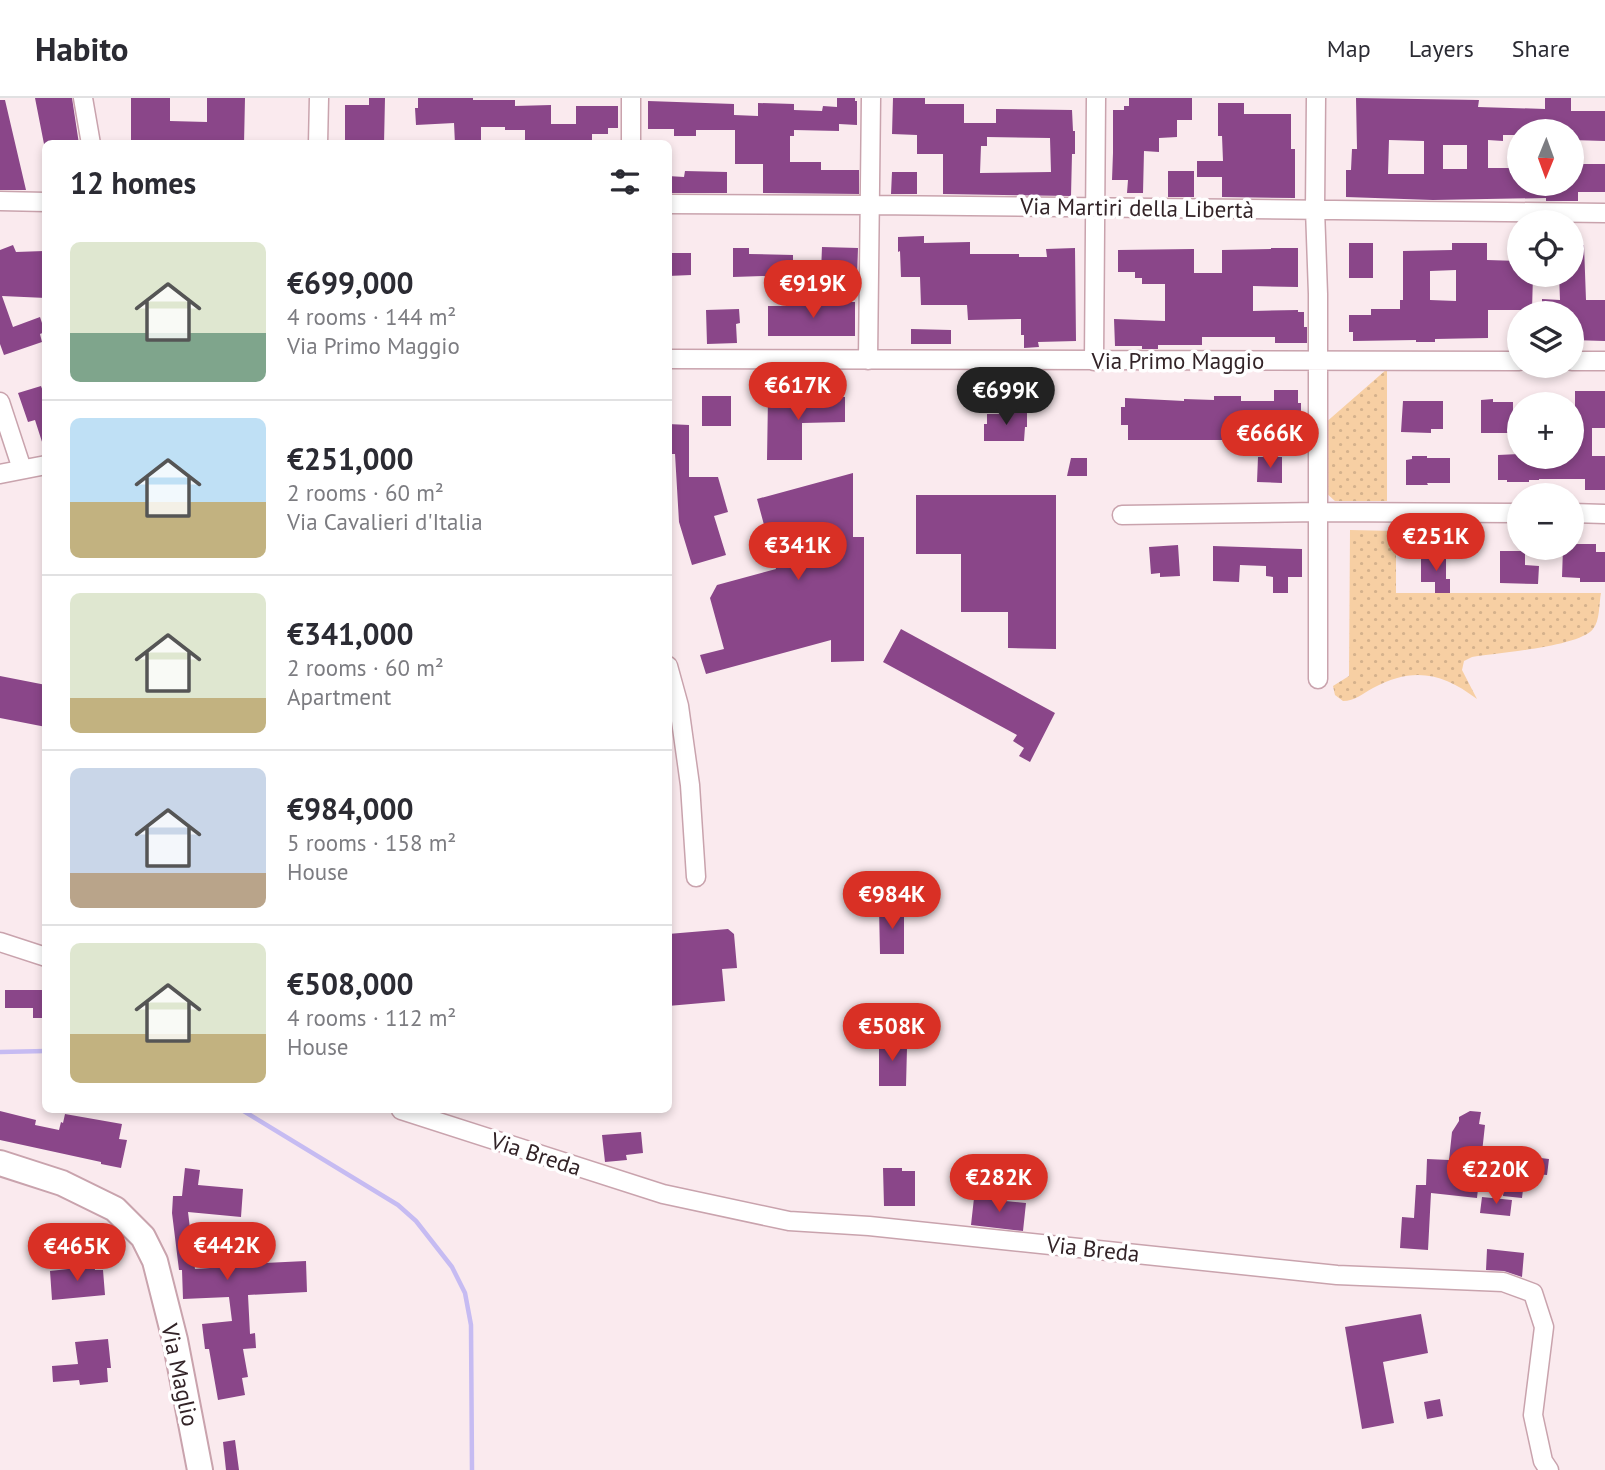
<!DOCTYPE html>
<html lang="en">
<head>
<meta charset="utf-8">
<style>
  body { margin:0; font-family:"PT Sans",sans-serif; background:#f7f7f7; color:#2b2b33; height:100vh; display:flex; flex-direction:column; font-size:26px; white-space:nowrap }
  * { box-sizing:border-box; margin:0 }
  p { font-size:23px; color:#7c7c81 }
  .icon { flex:none; width:38px; height:38px; fill:none; stroke:currentColor; stroke-width:2; stroke-linecap:round; stroke-linejoin:round }
  .map { position:relative; flex:1; overflow:hidden }
  .sheet { position:absolute; left:42px; top:42px; width:630px; height:973px; display:flex; flex-direction:column; background:#fff; border-radius:10px; box-shadow:0 4px 10px #0003 }
  .sheet>* { flex:none }
  .needle { width:46px; rotate:181deg }
  .fabs { position:absolute; left:1507px; top:21px; display:grid; gap:14px }
  .fabs a { display:grid; place-items:center; width:77px; height:77px; border-radius:50%; background:#fff; box-shadow:0 4px 10px #0003; font-size:35px }
  .price { position:absolute; translate:-50% -60px; padding:0 16px; border-radius:24px; background:#d93025; color:#fff; font-size:23px; line-height:46px; filter:drop-shadow(0 2px 4px #0008) }
  .price::after { content:''; position:absolute; left:50%; top:42px; width:21px; height:16px; margin-left:-10px; background:inherit; clip-path:polygon(0 0,100% 0,50% 100%) }
  .price.active { background:#222; color:#fff }
  ul { padding:0; list-style:none }
  li { display:flex; align-items:center; gap:21px; height:175px; padding:0 28px }
  li+li { border-top:2px solid #e1e1e2 }
  li span { display:grid; place-items:center; flex:none; width:196px; height:140px; border-radius:10px; color:#555 }
  li>.icon { margin-inline-start:auto }
  span .icon { width:84px; height:84px; fill:#fffc; stroke-width:1 }
  li b { font-size:30px }
  h2 { display:flex; justify-content:space-between; align-items:center; height:84px; padding:0 28px; font-size:30px }
  header { display:flex; align-items:center; gap:42px; box-sizing:border-box; height:98px; padding:0 35px; background:#fff; border-bottom:2px solid #e1e1e2 }
  header strong { font-size:33px }
  nav { display:flex; gap:38px; margin-inline-start:auto; font-size:24px }
  .map>svg:first-child { display:block }
</style>
</head>
<body>
<header>
<strong>Habito</strong>
<nav><a>Map</a><a>Layers</a><a>Share</a></nav>
</header>
<div class="map">
<svg width="1605" height="1372" viewBox="0 0 1605 1372">
  <defs>
    <pattern id="park-dots" width="8" height="8" patternUnits="userSpaceOnUse" patternTransform="scale(1.75)"><rect width="8" height="8" fill="#f7cfa3"/><path d="M2 2h.1M6 6h.1" fill="none" stroke="#d4b18c" stroke-width="1.8" stroke-linecap="round"/></pattern>
  </defs>
  <rect width="100%" height="100%" fill="#faeaee"/>
  <path fill="url(#park-dots)" d="M 1387,271 L 1387,403 L 1335,403 L 1324,393 L 1324,326 Z
    M 1350,432 L 1396,433 L 1396,495 L 1601,495 C 1599,505 1600,523 1593,531 C 1579,549 1496,555 1472,559 L 1464,563 L 1462,572 L 1477,601 C 1443,575 1413,568 1373,590 C 1362,596 1355,603 1343,603 L 1335,597 L 1333,588 L 1349,578 Z"/>
  <g fill="none" stroke-linecap="round" stroke-linejoin="round">
    <path stroke="#c6bbf2" stroke-width="4.5" d="M 0,954 L 46,953
      M 242,1012 L 398,1107 L 416,1123 L 452,1169 L 465,1195 L 471,1227 L 472,1372"/>
  </g>
  <path fill="#8a4689" fill-rule="evenodd" d="M 35,0 L 72,0 L 79,46 L 44,46 Z
    M 131,0 L 170,0 L 170,23 L 207,24 L 207,0 L 245,0 L 244,46 L 131,46 Z
    M 369,0 L 385,0 L 384,46 L 345,46 L 345,7 L 369,7 Z
    M 418,0 L 473,0 L 473,2 L 515,2 L 515,8 L 551,7 L 551,26 L 576,26 L 576,8 L 618,8 L 618,30 L 608,30 L 608,36 L 592,36 L 592,46 L 525,46 L 525,32 L 505,32 L 505,29 L 481,29 L 481,46 L 455,46 L 454,25 L 416,27 L 415,10 L 418,10 Z
    M 837,0 L 855,0 L 855,3 L 857,3 L 857,27 L 839,26 L 839,33 L 794,32 L 794,38 L 790,38 L 790,64 L 821,64 L 821,72 L 859,72 L 859,96 L 763,95 L 763,66 L 735,66 L 735,32 L 696,32 L 696,38 L 674,38 L 674,31 L 648,31 L 648,3 L 734,6 L 734,17 L 758,18 L 758,5 L 794,6 L 794,12 L 822,13 L 823,8 L 837,9 Z
    M 893,0 L 925,0 L 925,6 L 964,6 L 964,25 L 996,25 L 996,11 L 1072,12 L 1073,33 L 1075,33 L 1075,56 L 1072,56 L 1071,98 L 943,96 L 943,56 L 917,56 L 917,37 L 892,36 ZM 987,39 L 1050,40 L 1051,74 L 980,75 L 981,48 L 987,48 Z
    M 1129,0 L 1192,0 L 1192,22 L 1177,22 L 1177,39 L 1159,40 L 1159,54 L 1144,53 L 1143,95 L 1127,95 L 1128,82 L 1112,82 L 1113,55 L 1113,12 L 1124,12 L 1124,8 L 1129,8 Z
    M 1356,0 L 1479,2 L 1478,9 L 1545,11 L 1545,0 L 1571,0 L 1571,13 L 1605,13 L 1605,43 L 1572,42 L 1572,33 L 1519,33 L 1519,37 L 1503,37 L 1503,43 L 1488,42 L 1488,70 L 1519,70 L 1519,86 L 1572,86 L 1572,66 L 1605,66 L 1605,94 L 1578,94 L 1578,103 L 1546,103 L 1546,100 L 1433,102 L 1346,99 L 1346,72 L 1351,72 L 1352,51 L 1357,51 ZM 1389,42 L 1424,43 L 1424,76 L 1388,76 ZM 1443,47 L 1467,47 L 1467,71 L 1443,71 Z
    M 0,2 L 5,2 L 26,92 L 0,92 Z
    M 1218,5 L 1244,5 L 1244,16 L 1291,16 L 1291,51 L 1295,51 L 1295,100 L 1222,99 L 1222,79 L 1197,79 L 1197,63 L 1223,63 L 1222,38 L 1218,38 Z
    M 685,73 L 727,74 L 727,95 L 668,95 L 668,78 L 684,79 Z
    M 1168,73 L 1194,73 L 1194,99 L 1168,99 Z
    M 892,74 L 917,74 L 917,96 L 891,96 Z
    M 924,138 L 924,145 L 970,144 L 970,156 L 1019,156 L 1019,159 L 1047,159 L 1046,151 L 1075,150 L 1076,243 L 1038,244 L 1039,249 L 1024,250 L 1024,237 L 1021,237 L 1021,221 L 968,222 L 967,207 L 921,207 L 920,179 L 901,179 L 900,153 L 898,154 L 898,139 Z
    M 1349,145 L 1373,145 L 1373,180 L 1349,180 Z
    M 1452,145 L 1487,145 L 1487,162 L 1519,163 L 1519,177 L 1533,177 L 1532,212 L 1488,212 L 1488,240 L 1435,241 L 1435,244 L 1416,244 L 1416,242 L 1353,243 L 1353,234 L 1349,234 L 1349,217 L 1371,217 L 1371,211 L 1400,211 L 1400,202 L 1403,202 L 1403,153 L 1452,152 ZM 1456,172 L 1456,203 L 1430,202 L 1430,173 Z
    M 13,147 L 16,154 L 44,153 L 46,165 L 46,200 L 2,198 L 13,229 L 40,219 L 45,234 L 40,236 L 42,244 L 4,257 L 0,246 L 0,152 Z
    M 1584,147 L 1586,202 L 1605,202 L 1605,243 L 1572,242 L 1572,215 L 1542,215 L 1542,201 L 1560,202 L 1559,177 L 1572,177 L 1572,148 Z
    M 822,149 L 858,150 L 857,180 L 841,179 L 841,174 L 821,174 Z
    M 733,150 L 749,150 L 749,156 L 793,157 L 793,165 L 806,165 L 806,180 L 802,179 L 802,184 L 773,184 L 773,179 L 763,178 L 733,179 Z
    M 1271,150 L 1298,150 L 1298,189 L 1253,188 L 1253,213 L 1298,212 L 1298,214 L 1304,214 L 1304,229 L 1307,229 L 1307,245 L 1275,245 L 1275,239 L 1202,239 L 1202,247 L 1158,247 L 1158,251 L 1142,251 L 1142,248 L 1115,248 L 1114,221 L 1165,223 L 1165,186 L 1142,186 L 1142,180 L 1135,180 L 1135,174 L 1118,174 L 1118,152 L 1194,151 L 1194,175 L 1222,175 L 1222,152 L 1271,151 Z
    M 668,155 L 691,155 L 691,177 L 668,178 Z
    M 818,204 L 855,204 L 855,238 L 768,238 L 768,208 L 818,208 Z
    M 739,211 L 740,225 L 736,226 L 737,245 L 707,246 L 706,212 Z
    M 911,231 L 951,232 L 951,246 L 911,246 Z
    M 41,288 L 46,301 L 46,347 L 43,347 L 35,322 L 28,324 L 18,295 Z
    M 1274,292 L 1298,292 L 1298,305 L 1301,305 L 1301,332 L 1269,332 L 1269,335 L 1263,335 L 1263,342 L 1128,342 L 1128,327 L 1121,327 L 1121,309 L 1125,309 L 1125,300 L 1184,303 L 1184,301 L 1214,302 L 1214,298 L 1241,298 L 1241,303 L 1274,303 Z
    M 1575,293 L 1605,293 L 1605,330 L 1592,330 L 1592,358 L 1605,358 L 1605,392 L 1585,392 L 1585,381 L 1539,381 L 1539,382 L 1529,382 L 1529,384 L 1507,384 L 1507,382 L 1498,382 L 1498,357 L 1519,356 L 1519,359 L 1572,359 L 1572,354 L 1575,354 Z
    M 702,298 L 731,298 L 731,328 L 702,328 Z
    M 768,299 L 845,299 L 845,324 L 802,325 L 802,362 L 767,362 Z
    M 1493,301 L 1493,304 L 1513,304 L 1513,335 L 1481,335 L 1481,302 Z
    M 1403,303 L 1443,303 L 1443,331 L 1431,331 L 1431,335 L 1401,334 Z
    M 1003,313 L 1027,313 L 1027,329 L 1025,329 L 1024,343 L 984,343 L 984,326 L 987,326 L 987,316 L 1003,316 Z
    M 668,326 L 689,327 L 689,379 L 718,379 L 728,414 L 714,418 L 726,457 L 692,467 L 679,424 L 675,356 L 668,356 Z
    M 1412,358 L 1427,358 L 1427,360 L 1450,360 L 1450,385 L 1427,385 L 1428,387 L 1406,387 L 1406,362 L 1412,361 Z
    M 1258,359 L 1282,359 L 1282,385 L 1257,384 Z
    M 1071,360 L 1087,360 L 1087,378 L 1067,378 Z
    M 853,375 L 853,439 L 864,439 L 864,563 L 831,564 L 831,542 L 706,576 L 700,557 L 724,551 L 710,500 L 717,487 L 776,471 L 757,401 Z
    M 916,397 L 1056,397 L 1056,551 L 1008,550 L 1008,514 L 961,514 L 961,456 L 916,456 Z
    M 1572,446 L 1596,446 L 1596,454 L 1605,454 L 1605,484 L 1580,484 L 1580,480 L 1562,479 L 1563,450 L 1572,450 Z
    M 1178,447 L 1180,478 L 1160,479 L 1160,475 L 1151,476 L 1149,449 Z
    M 1213,448 L 1302,451 L 1302,479 L 1288,479 L 1288,495 L 1273,495 L 1273,479 L 1266,478 L 1266,468 L 1240,467 L 1239,484 L 1213,483 Z
    M 1500,453 L 1525,453 L 1525,467 L 1539,468 L 1538,486 L 1500,485 Z
    M 1421,459 L 1446,459 L 1446,481 L 1450,481 L 1450,495 L 1435,495 L 1435,484 L 1421,484 Z
    M 901,531 L 1055,615 L 1030,664 L 1019,658 L 1024,650 L 1013,643 L 1017,637 L 883,564 Z
    M 0,578 L 46,587 L 46,629 L 0,620 Z
    M 904,809 L 904,856 L 880,856 L 879,810 Z
    M 728,831 L 734,836 L 737,870 L 722,871 L 725,903 L 668,908 L 668,836 Z
    M 5,892 L 46,892 L 46,920 L 33,920 L 33,910 L 5,910 Z
    M 879,938 L 893,938 L 893,950 L 907,950 L 906,988 L 879,988 Z
    M 0,1013 L 36,1022 L 35,1027 L 59,1032 L 61,1024 L 63,1025 L 65,1016 L 122,1026 L 119,1041 L 127,1042 L 121,1070 L 101,1066 L 101,1064 L 0,1042 Z
    M 1470,1013 L 1481,1014 L 1479,1026 L 1485,1027 L 1477,1100 L 1431,1095 L 1428,1152 L 1400,1150 L 1402,1119 L 1414,1120 L 1416,1087 L 1426,1087 L 1427,1061 L 1449,1062 L 1452,1034 L 1459,1023 L 1459,1019 Z
    M 641,1034 L 643,1055 L 626,1057 L 627,1062 L 605,1064 L 602,1037 Z
    M 1507,1056 L 1549,1061 L 1547,1077 L 1525,1075 L 1522,1100 L 1503,1098 Z
    M 185,1070 L 200,1072 L 198,1087 L 243,1091 L 241,1119 L 188,1114 L 195,1171 L 225,1169 L 225,1167 L 306,1163 L 307,1194 L 248,1197 L 250,1236 L 255,1235 L 256,1250 L 243,1251 L 248,1279 L 242,1280 L 245,1297 L 218,1302 L 209,1251 L 205,1251 L 202,1226 L 232,1223 L 229,1199 L 183,1201 L 182,1172 L 179,1172 L 172,1115 L 173,1098 L 182,1098 Z
    M 883,1070 L 902,1070 L 902,1073 L 915,1073 L 915,1108 L 884,1108 Z
    M 1482,1099 L 1512,1102 L 1510,1118 L 1480,1115 Z
    M 974,1100 L 1026,1105 L 1023,1133 L 971,1127 Z
    M 1487,1151 L 1524,1155 L 1522,1179 L 1504,1173 L 1486,1172 Z
    M 94,1165 L 95,1172 L 103,1172 L 105,1197 L 52,1202 L 50,1173 L 77,1170 L 77,1167 Z
    M 1421,1216 L 1428,1255 L 1383,1264 L 1394,1325 L 1362,1331 L 1345,1229 Z
    M 108,1241 L 111,1270 L 107,1270 L 108,1284 L 80,1287 L 79,1282 L 53,1284 L 52,1268 L 78,1266 L 75,1244 Z
    M 1440,1301 L 1443,1318 L 1427,1321 L 1424,1304 Z
    M 235,1342 L 239,1372 L 226,1372 L 223,1344 Z"/>
  <g fill="none" stroke-linecap="round" stroke-linejoin="round">
    <defs>
      <path id="street" d="M 83,0 L 91,46
        M 631,0 L 631,46
        M 1316,0 L 1315,111 L 1318,196 L 1318,414 L 1519,415
        M 318,46 L 319,0
        M 0,103 L 46,104
        M 668,106 L 871,107 L 1605,115
        M 668,261 L 1519,263
        M 868,262 L 871,0
        M 1094,263 L 1096,0
        M 1572,263 L 1605,263
        M 0,304 L 22,371
        M 0,376 L 46,367
        M 1572,415 L 1605,416
        M 1122,417 L 1318,414 L 1318,581
        M 668,568 L 679,608 L 690,687 L 696,779
        M 0,844 L 46,859
        M 401,1012 L 663,1096 L 789,1123 L 869,1128 L 1337,1177 L 1503,1184 L 1533,1195 L 1544,1229 L 1533,1317 L 1543,1363 L 1549,1372"/>
      <path id="secondary" d="M 0,1065 L 62,1085 L 115,1111 L 143,1139 L 155,1163 L 175,1242 L 200,1372"/>
    </defs>
    <use href="#street" stroke="#c9a3ad" stroke-width="21"/>
    <use href="#secondary" stroke="#c9a3ad" stroke-width="28"/>
    <use href="#street" stroke="#fff" stroke-width="18"/>
    <use href="#secondary" stroke="#fff" stroke-width="24"/>
  </g>
  <g text-anchor="middle" stroke-width="7" stroke-linejoin="round" paint-order="stroke">
    <g font-size="23" fill="#322327" stroke="#fff">
      <text transform="translate(1137 110) rotate(1)" y="8">Via Martiri della Libertà</text>
      <text x="1178" y="271">Via Primo Maggio</text>
      <text transform="translate(536 1056) rotate(18)" y="8">Via Breda</text>
      <text transform="translate(1093 1151) rotate(6)" y="8">Via Breda</text>
      <text transform="translate(180 1277) rotate(78)" y="8">Via Maglio</text>
    </g>
  </g>
</svg>
<div class="fabs">
<a><svg class="needle" viewBox="-14 -14 28 28"><path d="M0-13l5 13h-10z" fill="#e53935"/><path d="M0 13l5-13h-10z" fill="#7c7c81"/></svg></a>
<a><svg class="icon" aria-label="locate" viewBox="0 0 24 24"><circle cx="12" cy="12" r="6"/><path d="M12 2v4M12 18v4M2 12h4M18 12h4"/></svg></a>
<a><svg class="icon" aria-label="layers" viewBox="0 0 24 24"><path d="M12 4l9 5-9 5-9-5zM3 14l9 5 9-5"/></svg></a>
<a>+</a>
<a>−</a>
</div>
<b class="price" style="left:813px;top:222px">€919K</b>
<b class="price" style="left:798px;top:324px">€617K</b>
<b class="price active" style="left:1006px;top:329px">€699K</b>
<b class="price" style="left:1270px;top:372px">€666K</b>
<b class="price" style="left:1436px;top:475px">€251K</b>
<b class="price" style="left:798px;top:484px">€341K</b>
<b class="price" style="left:892px;top:833px">€984K</b>
<b class="price" style="left:892px;top:965px">€508K</b>
<b class="price" style="left:1496px;top:1108px">€220K</b>
<b class="price" style="left:999px;top:1116px">€282K</b>
<b class="price" style="left:227px;top:1184px">€442K</b>
<b class="price" style="left:77px;top:1185px">€465K</b>
<section class="sheet">
<h2>12 homes<svg class="icon" aria-label="filters" viewBox="0 0 24 24"><path d="M4 7h16M4 17h16"/><circle cx="9" cy="7" r="2"/><circle cx="15" cy="17" r="2"/></svg></h2>
<ul>
<li><span style="background:linear-gradient(#dfe7d0 65%,#7fa58c 0)"><svg class="icon" aria-label="home" viewBox="0 0 24 24"><path d="M3 11l9-7 9 7M6 9v11h12V9"/></svg></span><div><b>€699,000</b><p>4 rooms · 144 m²</p><p>Via Primo Maggio</p></div></li>
<li><span style="background:linear-gradient(#bfe0f5 60%,#c2b280 0)"><svg class="icon" aria-label="home" viewBox="0 0 24 24"><path d="M3 11l9-7 9 7M6 9v11h12V9"/></svg></span><div><b>€251,000</b><p>2 rooms · 60 m²</p><p>Via Cavalieri d'Italia</p></div></li>
<li><span style="background:linear-gradient(#dfe7d0 75%,#c2b280 0)"><svg class="icon" aria-label="home" viewBox="0 0 24 24"><path d="M3 11l9-7 9 7M6 9v11h12V9"/></svg></span><div><b>€341,000</b><p>2 rooms · 60 m²</p><p>Apartment</p></div></li>
<li><span style="background:linear-gradient(#c9d6e8 75%,#b9a48a 0)"><svg class="icon" aria-label="home" viewBox="0 0 24 24"><path d="M3 11l9-7 9 7M6 9v11h12V9"/></svg></span><div><b>€984,000</b><p>5 rooms · 158 m²</p><p>House</p></div></li>
<li><span style="background:linear-gradient(#dfe7d0 65%,#c2b280 0)"><svg class="icon" aria-label="home" viewBox="0 0 24 24"><path d="M3 11l9-7 9 7M6 9v11h12V9"/></svg></span><div><b>€508,000</b><p>4 rooms · 112 m²</p><p>House</p></div></li>
</ul>
</section>
</div>
</body>
</html>
